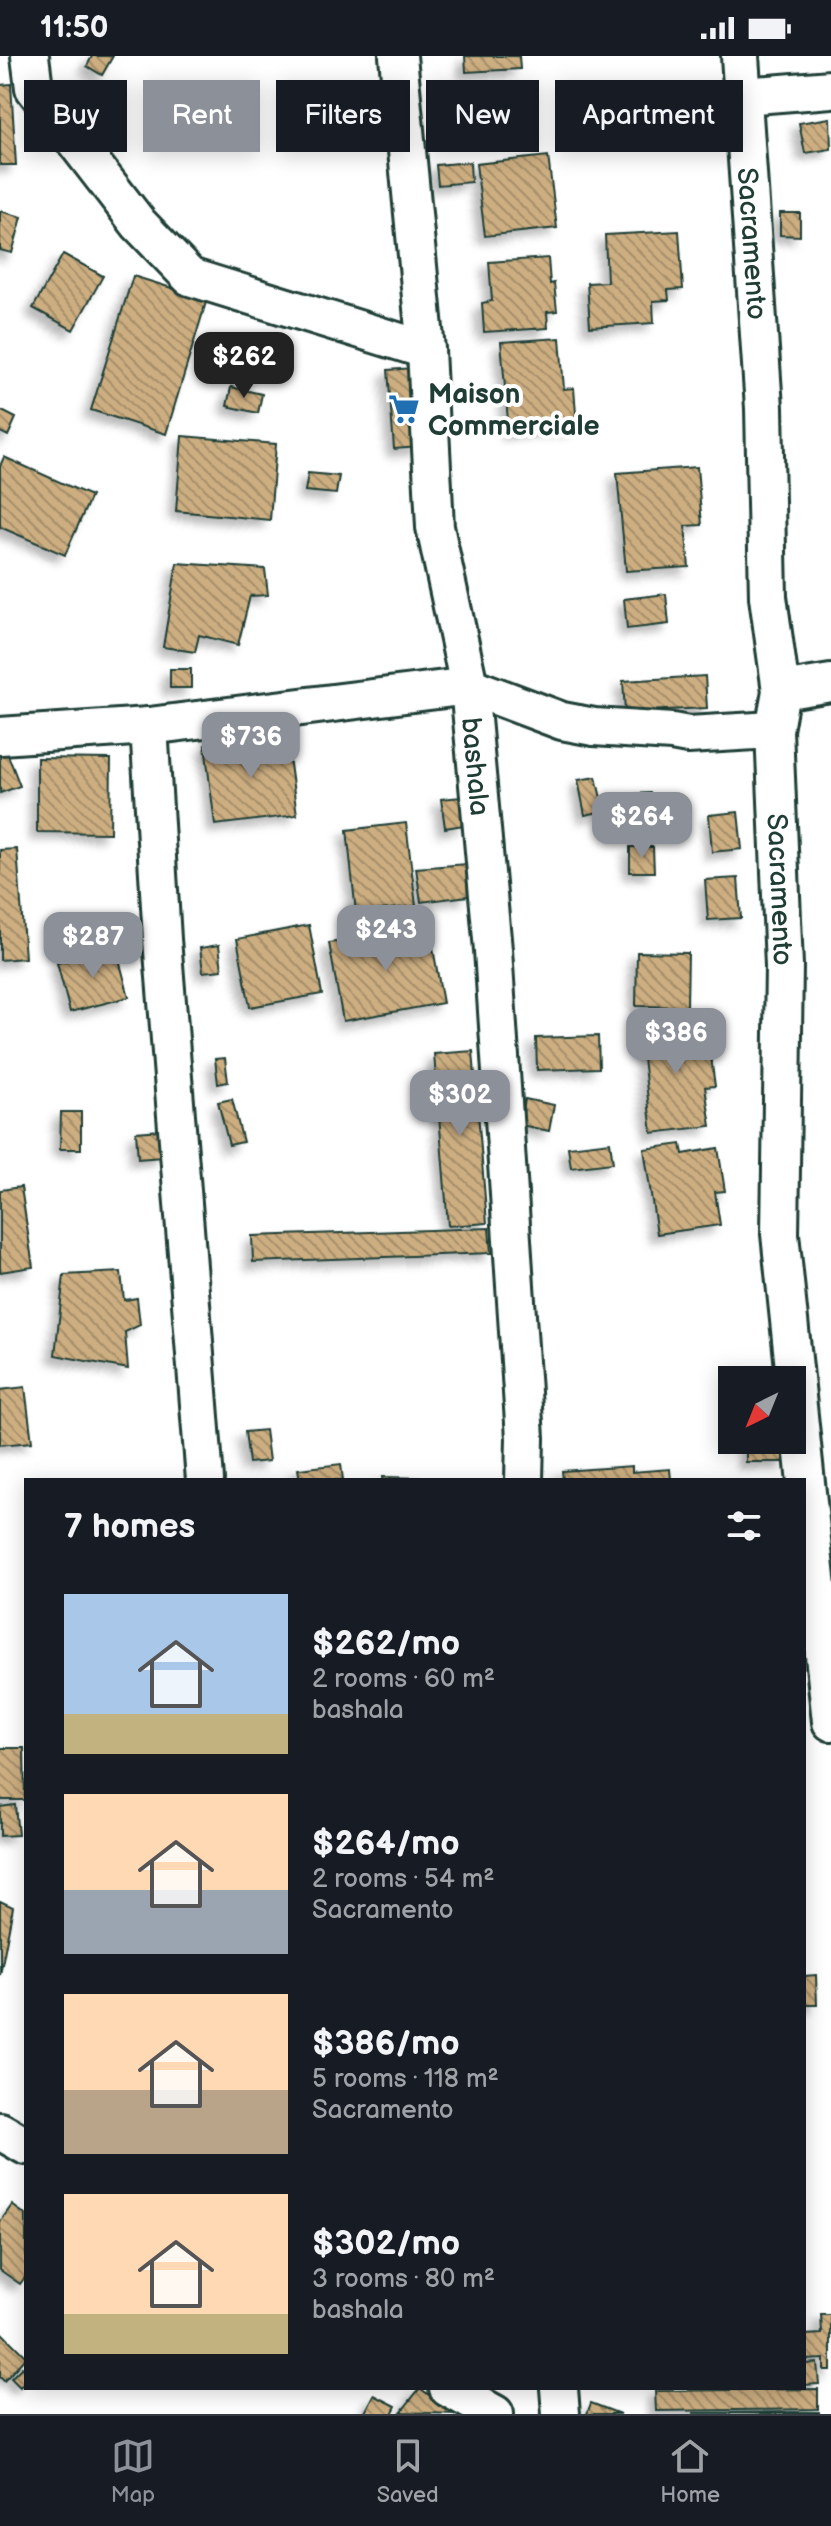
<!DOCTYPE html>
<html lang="en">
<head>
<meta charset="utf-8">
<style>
  body { margin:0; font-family:"Balsamiq Sans",sans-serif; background:#20242c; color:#f1f3f6; height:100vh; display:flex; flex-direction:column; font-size:30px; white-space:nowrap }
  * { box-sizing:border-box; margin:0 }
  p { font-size:26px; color:#9ea1a6 }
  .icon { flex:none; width:44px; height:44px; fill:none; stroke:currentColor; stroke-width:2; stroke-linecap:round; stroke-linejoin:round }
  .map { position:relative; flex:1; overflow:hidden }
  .details { position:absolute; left:24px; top:1422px; width:782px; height:912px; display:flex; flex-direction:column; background:#171b24; border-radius:0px; box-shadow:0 4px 20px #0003 }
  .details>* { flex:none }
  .hud { position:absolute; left:24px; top:24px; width:784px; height:72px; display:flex; gap:16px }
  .needle { width:52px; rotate:223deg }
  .buttons { position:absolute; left:718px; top:1310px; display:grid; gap:16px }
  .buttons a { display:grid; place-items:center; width:88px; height:88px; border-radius:0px; background:#171b24; box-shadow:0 4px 20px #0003; font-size:40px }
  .price { position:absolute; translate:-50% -68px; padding:0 18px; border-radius:16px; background:#8c9099; color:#fff; font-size:26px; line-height:52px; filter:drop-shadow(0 2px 4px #0008) }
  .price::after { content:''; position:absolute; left:50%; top:48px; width:24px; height:18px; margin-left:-12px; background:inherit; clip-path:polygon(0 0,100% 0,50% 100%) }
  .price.active { background:#222; color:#fff }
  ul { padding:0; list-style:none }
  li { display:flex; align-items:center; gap:24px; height:200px; padding:0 40px }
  li span { display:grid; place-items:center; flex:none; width:224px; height:160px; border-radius:0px; color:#555 }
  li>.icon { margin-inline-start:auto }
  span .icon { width:96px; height:96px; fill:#fffc; stroke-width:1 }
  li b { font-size:34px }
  h2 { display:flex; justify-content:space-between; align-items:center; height:96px; padding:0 40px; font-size:34px }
  .chip { padding:0 28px; border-radius:0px; background:#171b24; box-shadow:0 4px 20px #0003; font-size:28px; line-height:72px }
  .chip.active { background:#8c9099; color:#fff }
  .status { display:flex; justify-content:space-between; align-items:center; height:56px; padding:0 40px; background:#171b24; direction:ltr }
  .status svg { height:22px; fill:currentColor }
  .tabs { display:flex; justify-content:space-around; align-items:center; height:112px; border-top:2px solid #363941; background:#171b24; font-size:22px; color:#9ea1a6 }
  .tabs a { display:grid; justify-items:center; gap:4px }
  .tabs .active { color:#8c9099 }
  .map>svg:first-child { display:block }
</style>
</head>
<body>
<div class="status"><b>11:50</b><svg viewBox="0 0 49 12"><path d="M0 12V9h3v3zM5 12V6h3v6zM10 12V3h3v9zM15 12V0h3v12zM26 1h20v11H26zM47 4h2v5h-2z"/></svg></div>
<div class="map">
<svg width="831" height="2358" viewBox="0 0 831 2358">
  <defs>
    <pattern id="building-back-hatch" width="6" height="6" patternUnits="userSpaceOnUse" patternTransform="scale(2)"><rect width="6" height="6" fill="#cdae81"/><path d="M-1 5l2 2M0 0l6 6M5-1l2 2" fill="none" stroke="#a68f6a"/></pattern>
    <filter id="shadow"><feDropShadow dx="-7" dy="7" stdDeviation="4" flood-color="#0004"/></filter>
  </defs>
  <rect width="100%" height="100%" fill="#fff"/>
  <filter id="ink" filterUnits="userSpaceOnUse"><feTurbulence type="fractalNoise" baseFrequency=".0125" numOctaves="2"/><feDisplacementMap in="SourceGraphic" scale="16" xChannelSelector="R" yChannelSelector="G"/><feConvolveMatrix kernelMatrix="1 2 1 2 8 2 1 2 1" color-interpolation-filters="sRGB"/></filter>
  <g filter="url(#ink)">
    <path fill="url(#building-back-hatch)" stroke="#1f3d34" stroke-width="2" filter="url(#shadow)" d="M 92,0 L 113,0 L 102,19 L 87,10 Z
      M 465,0 L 519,0 L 520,13 L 466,16 Z
      M 11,28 L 16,109 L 0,109 L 0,29 Z
      M 830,62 L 831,93 L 805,97 L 799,67 Z
      M 548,100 L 557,172 L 485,180 L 476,108 Z
      M 470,106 L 471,126 L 438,129 L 436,109 Z
      M 0,155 L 22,161 L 12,197 L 0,194 Z
      M 780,157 L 800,157 L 800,180 L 780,179 Z
      M 679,175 L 683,233 L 668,234 L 669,244 L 653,245 L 654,267 L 590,271 L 587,227 L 607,226 L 605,179 Z
      M 63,198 L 103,220 L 73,274 L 33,252 Z
      M 548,202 L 550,228 L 554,227 L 557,255 L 547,256 L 548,272 L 484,276 L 482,247 L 492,245 L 489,206 Z
      M 133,220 L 207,243 L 166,378 L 91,354 Z
      M 560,282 L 564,333 L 574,332 L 577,371 L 509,376 L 501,286 Z
      M 413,312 L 420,391 L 394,393 L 388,314 Z
      M 231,331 L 262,338 L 258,357 L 227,350 Z
      M 0,354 L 16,362 L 8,380 L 0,376 Z
      M 182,380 L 276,388 L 270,464 L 176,455 Z
      M 4,401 L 91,440 L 65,499 L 0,471 L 0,410 Z
      M 697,411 L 702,469 L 685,470 L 689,511 L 626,515 L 617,417 Z
      M 308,417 L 339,420 L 336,438 L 305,435 Z
      M 177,507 L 265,513 L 268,539 L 250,540 L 238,589 L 199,579 L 195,596 L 163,591 Z
      M 666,538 L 669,568 L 627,573 L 624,543 Z
      M 170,613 L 191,613 L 191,632 L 170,632 Z
      M 705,620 L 707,652 L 625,656 L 623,625 Z
      M 286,679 L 297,759 L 215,769 L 205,689 Z
      M 3,686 L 20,730 L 0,737 L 0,687 Z
      M 37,702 L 111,703 L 110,777 L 37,776 Z
      M 596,721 L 604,755 L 585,759 L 578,724 Z
      M 650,737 L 651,748 L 635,749 L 634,738 Z
      M 461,741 L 464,769 L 445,772 L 441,743 Z
      M 738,756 L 742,793 L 712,796 L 709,759 Z
      M 406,767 L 416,850 L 356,857 L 347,774 Z
      M 630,791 L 653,791 L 654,816 L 630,816 Z
      M 17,793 L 25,902 L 0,904 L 0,794 Z
      M 467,808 L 468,840 L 421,846 L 416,812 Z
      M 738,822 L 741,862 L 708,864 L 705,824 Z
      M 309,869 L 322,938 L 250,951 L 237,883 Z
      M 429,870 L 443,947 L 343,965 L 329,887 Z
      M 219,889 L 222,914 L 203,916 L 200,892 Z
      M 116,892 L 129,941 L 70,956 L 57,907 Z
      M 637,896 L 688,897 L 687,951 L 636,950 Z
      M 692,961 L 695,989 L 709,987 L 715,1030 L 705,1031 L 711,1070 L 652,1077 L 639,969 Z
      M 598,980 L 599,1012 L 537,1014 L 536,982 Z
      M 473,995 L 487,1167 L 448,1170 L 434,998 Z
      M 225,1002 L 228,1026 L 218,1028 L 215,1003 Z
      M 232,1043 L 243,1086 L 229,1089 L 218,1046 Z
      M 525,1043 L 554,1049 L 549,1075 L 521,1069 Z
      M 61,1056 L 81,1056 L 81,1093 L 60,1093 Z
      M 160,1074 L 162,1101 L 138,1103 L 136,1076 Z
      M 610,1086 L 613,1107 L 571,1112 L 568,1091 Z
      M 681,1088 L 683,1098 L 718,1092 L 725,1135 L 715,1136 L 720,1169 L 657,1178 L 644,1093 Z
      M 21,1131 L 33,1211 L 0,1216 L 0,1134 Z
      M 489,1172 L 491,1197 L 253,1206 L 252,1180 Z
      M 121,1216 L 124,1244 L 137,1242 L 140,1269 L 125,1276 L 128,1313 L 55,1299 L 64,1219 Z
      M 25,1331 L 32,1386 L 0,1389 L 0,1334 Z
      M 265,1374 L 269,1405 L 249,1407 L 245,1376 Z
      M 746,1384 L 785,1384 L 785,1406 L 746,1406 Z
      M 341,1408 L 343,1424 L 300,1424 L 298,1413 Z
      M 632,1410 L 632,1416 L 670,1413 L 671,1424 L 563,1424 L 562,1415 Z
      M 383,1421 L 427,1422 L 427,1424 L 383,1424 Z
      M 0,1692 L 24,1692 L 25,1744 L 0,1744 Z
      M 15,1749 L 18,1779 L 0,1780 L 0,1751 Z
      M 0,1845 L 13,1851 L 0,1919 Z
      M 816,1919 L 817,1949 L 804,1949 L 804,1920 Z
      M 12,2149 L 26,2159 L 26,2220 L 20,2228 L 0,2214 L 0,2166 Z
      M 821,2259 L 831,2259 L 831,2314 L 824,2314 L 824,2303 L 804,2304 L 804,2279 L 822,2278 Z
      M 0,2275 L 26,2301 L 4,2325 L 0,2321 Z
      M 817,2307 L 819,2328 L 804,2329 L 804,2308 Z
      M 22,2311 L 26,2315 L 26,2325 L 20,2331 L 11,2322 Z
      M 420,2332 L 453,2358 L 401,2356 Z
      M 818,2333 L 818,2353 L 656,2355 L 655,2335 Z
      M 374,2339 L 396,2350 L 392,2358 L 364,2358 Z
      M 591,2347 L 620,2358 L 587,2358 Z
      M 819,2356 L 819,2358 L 693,2357 Z"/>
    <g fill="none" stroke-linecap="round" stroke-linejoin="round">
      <defs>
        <g id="minor">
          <path d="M 30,0 L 34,32 L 139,168 L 190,221 L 426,294"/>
          <path id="s1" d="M 398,0 L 426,294 L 435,471 L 469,630 L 493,894 L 525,1382 L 524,1424"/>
          <path id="s2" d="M 740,0 L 764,352 L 768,541 L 781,635 L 774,674 L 784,910 L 780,1178 L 831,1666"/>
          <path d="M 744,40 L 831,33"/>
          <path d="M 781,635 L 831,627"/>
          <path d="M 149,670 L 162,883 L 205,1424"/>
          <path d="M 0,680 L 149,670 L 469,630 L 562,665 L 594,671 L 672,676 L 688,679 L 774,674"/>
          <path d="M 0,2075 L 26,2090"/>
          <path d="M 448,2332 L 495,2358"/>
          <path d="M 559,2332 L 561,2358"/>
        </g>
      </defs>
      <use href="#minor" stroke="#1f3d34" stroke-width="42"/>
      <use href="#minor" stroke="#fff" stroke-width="36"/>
    </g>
  </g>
  <defs>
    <symbol id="supermarket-bare" viewBox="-9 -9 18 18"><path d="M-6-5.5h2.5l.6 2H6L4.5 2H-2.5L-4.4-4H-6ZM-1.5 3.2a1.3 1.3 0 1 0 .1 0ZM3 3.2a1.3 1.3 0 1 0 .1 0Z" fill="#1f6fb2" stroke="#fff" stroke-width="2.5" paint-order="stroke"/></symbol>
  </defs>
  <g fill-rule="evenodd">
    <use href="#supermarket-bare" x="382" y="331" width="44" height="44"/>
  </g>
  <g text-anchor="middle" stroke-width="8" stroke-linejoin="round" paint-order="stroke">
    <g font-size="28" fill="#1f3d34" stroke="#fff">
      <text dy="10" stroke="none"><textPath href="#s2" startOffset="188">Sacramento</textPath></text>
      <text dy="10" stroke="none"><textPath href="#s1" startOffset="716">bashala</textPath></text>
      <text dy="10" stroke="none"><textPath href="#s2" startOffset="836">Sacramento</textPath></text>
    </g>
    <g font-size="28" font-weight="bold" fill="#1f3d34" stroke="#fff" text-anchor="start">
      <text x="428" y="347">Maison<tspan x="428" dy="32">Commerciale</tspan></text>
    </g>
  </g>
</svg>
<div class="buttons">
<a><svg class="needle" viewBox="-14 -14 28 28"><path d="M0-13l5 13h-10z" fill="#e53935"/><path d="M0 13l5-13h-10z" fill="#9ea1a6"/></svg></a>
</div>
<b class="price active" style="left:244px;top:344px">$262</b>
<b class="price" style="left:251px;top:724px">$736</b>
<b class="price" style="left:642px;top:804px">$264</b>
<b class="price" style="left:386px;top:917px">$243</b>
<b class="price" style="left:93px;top:924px">$287</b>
<b class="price" style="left:676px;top:1020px">$386</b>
<b class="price" style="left:460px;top:1082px">$302</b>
<div class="hud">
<a class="chip">Buy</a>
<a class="chip active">Rent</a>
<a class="chip">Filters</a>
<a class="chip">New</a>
<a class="chip">Apartment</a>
</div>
<section class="details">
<h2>7 homes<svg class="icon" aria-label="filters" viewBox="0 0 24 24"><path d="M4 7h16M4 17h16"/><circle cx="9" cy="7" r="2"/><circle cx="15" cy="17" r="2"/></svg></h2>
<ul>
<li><span style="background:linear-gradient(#a9c7e8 75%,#c2b280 0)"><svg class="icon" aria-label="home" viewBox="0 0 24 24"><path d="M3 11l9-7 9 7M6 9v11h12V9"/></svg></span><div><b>$262/mo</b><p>2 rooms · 60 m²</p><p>bashala</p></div></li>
<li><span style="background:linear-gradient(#ffd9b3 60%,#9aa5b1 0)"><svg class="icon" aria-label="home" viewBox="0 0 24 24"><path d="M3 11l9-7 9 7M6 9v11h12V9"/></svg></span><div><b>$264/mo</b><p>2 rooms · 54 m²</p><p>Sacramento</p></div></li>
<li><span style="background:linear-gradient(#ffd9b3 60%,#b9a48a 0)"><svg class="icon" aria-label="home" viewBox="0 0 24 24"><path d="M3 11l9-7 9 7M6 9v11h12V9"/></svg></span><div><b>$386/mo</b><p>5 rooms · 118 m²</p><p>Sacramento</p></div></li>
<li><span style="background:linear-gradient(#ffd9b3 75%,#c2b280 0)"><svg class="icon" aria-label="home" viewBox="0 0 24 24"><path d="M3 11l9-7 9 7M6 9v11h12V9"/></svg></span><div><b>$302/mo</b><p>3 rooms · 80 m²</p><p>bashala</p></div></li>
</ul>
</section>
</div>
<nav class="tabs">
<a class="active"><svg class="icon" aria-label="map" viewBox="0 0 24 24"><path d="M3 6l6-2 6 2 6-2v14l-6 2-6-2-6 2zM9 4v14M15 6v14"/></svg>Map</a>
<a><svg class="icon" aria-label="saved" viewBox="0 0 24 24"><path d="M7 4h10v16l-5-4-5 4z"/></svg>Saved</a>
<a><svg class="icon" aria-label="home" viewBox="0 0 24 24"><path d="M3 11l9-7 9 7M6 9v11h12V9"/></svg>Home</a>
</nav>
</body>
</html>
